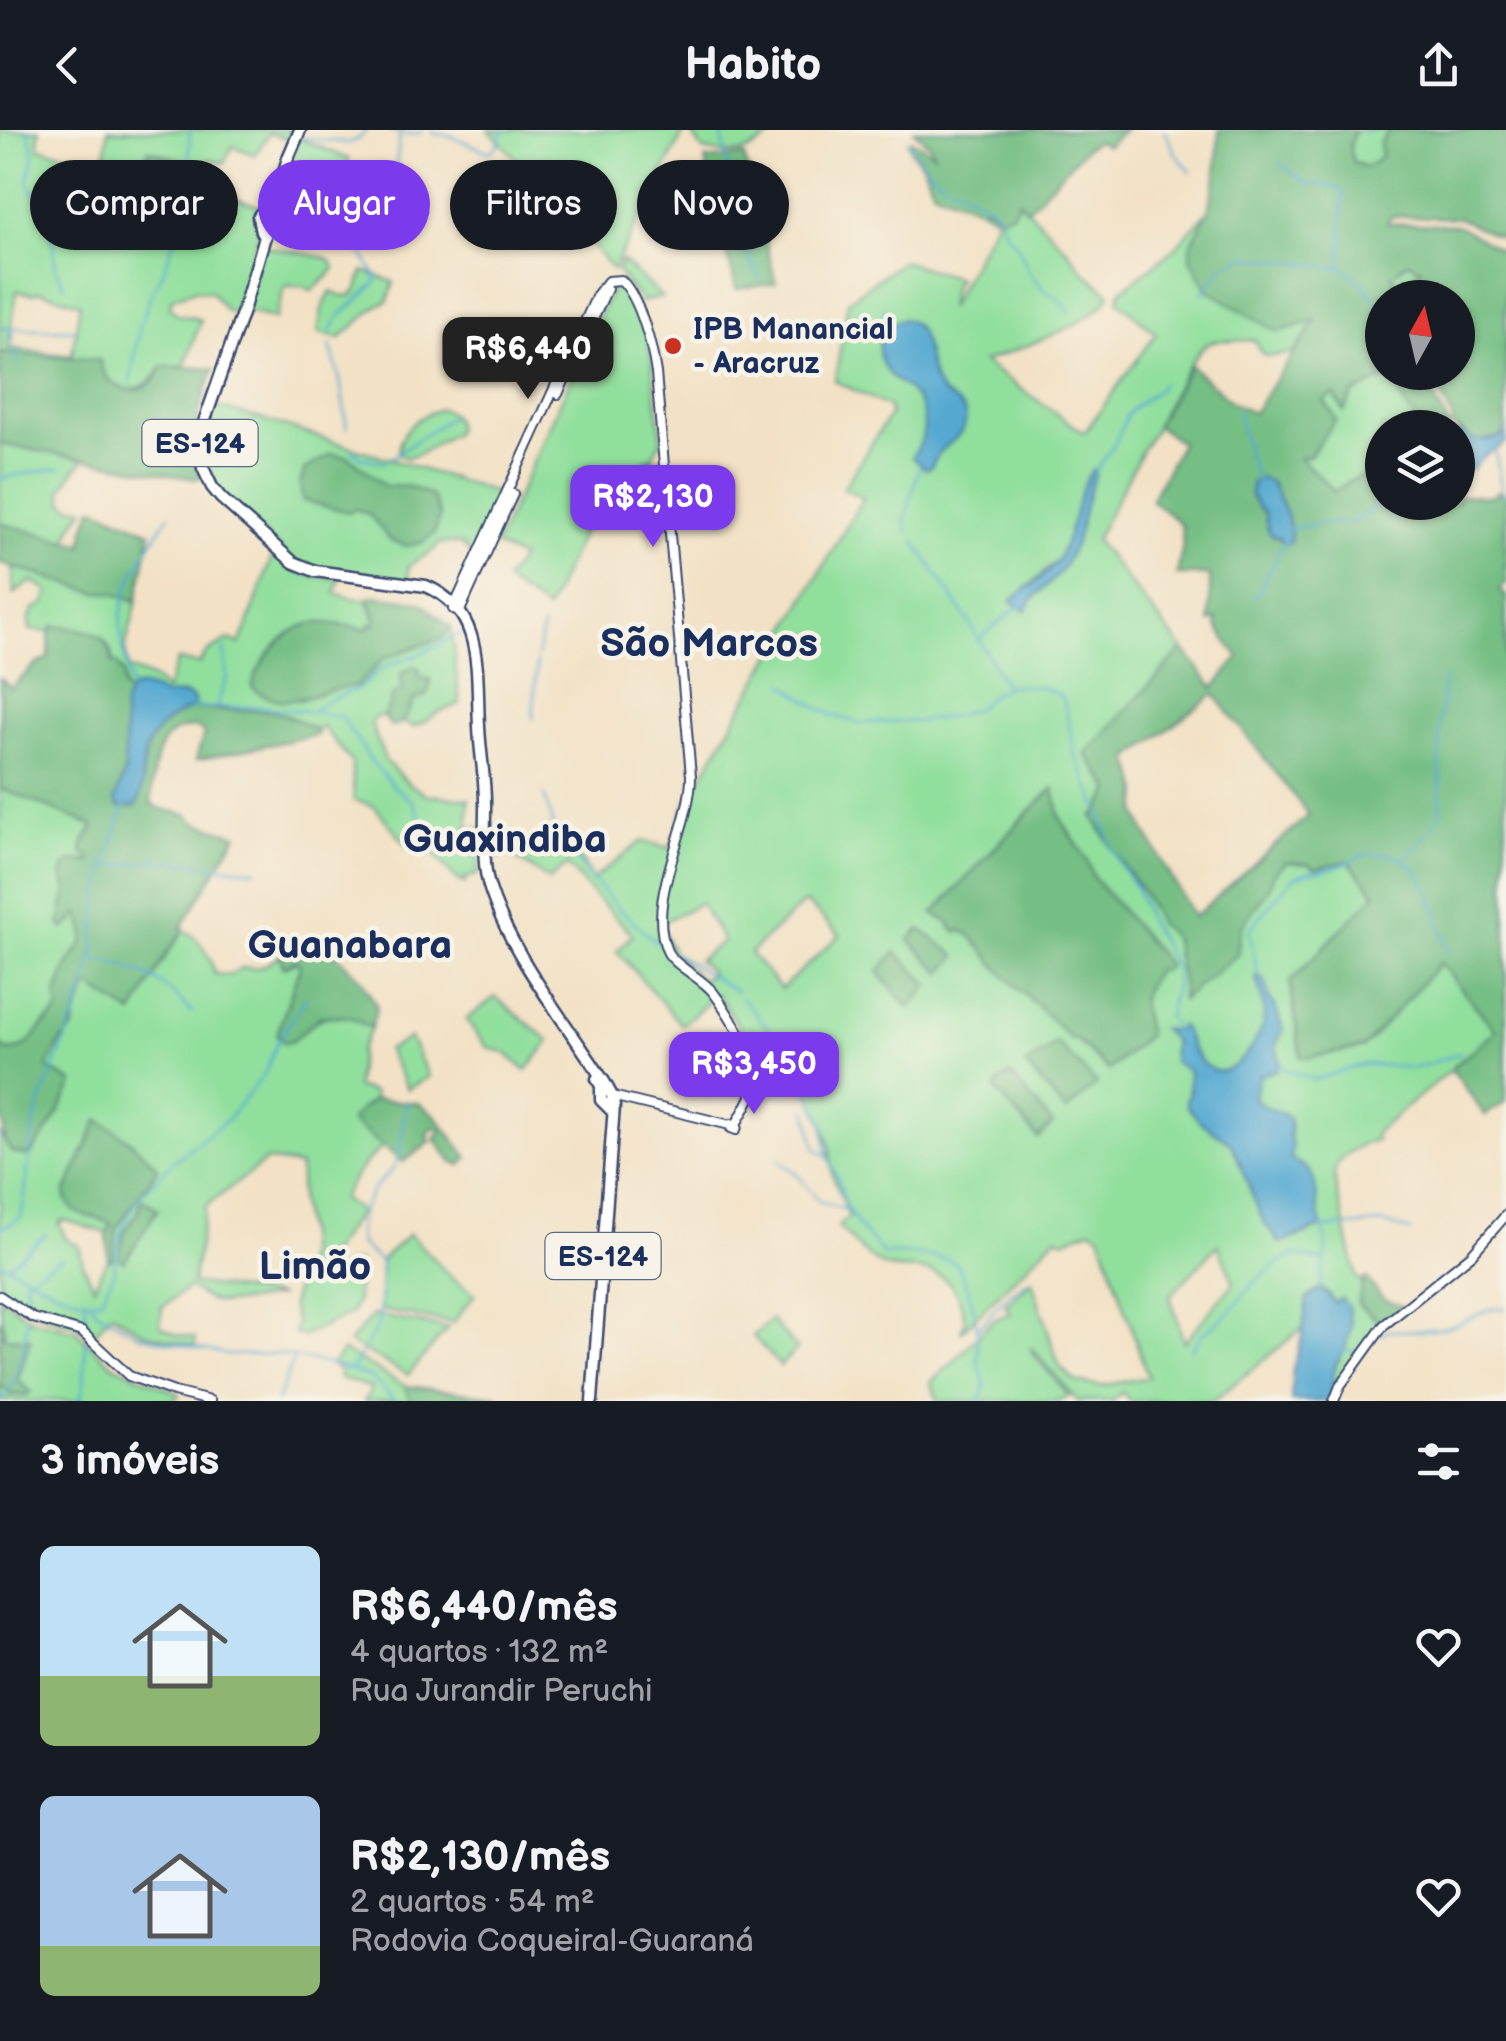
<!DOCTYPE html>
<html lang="pt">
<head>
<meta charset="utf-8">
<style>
  body { margin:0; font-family:"Balsamiq Sans",sans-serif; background:#242831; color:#f1f3f6; height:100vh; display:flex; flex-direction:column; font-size:38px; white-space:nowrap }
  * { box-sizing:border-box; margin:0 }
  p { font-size:32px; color:#9ea1a6 }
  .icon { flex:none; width:55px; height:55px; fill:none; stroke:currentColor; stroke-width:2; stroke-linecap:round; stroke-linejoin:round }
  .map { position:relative; height:1271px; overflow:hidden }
  .side { display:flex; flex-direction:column; background:#171b24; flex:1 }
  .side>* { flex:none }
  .guide { position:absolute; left:30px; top:30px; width:1000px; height:90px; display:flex; gap:20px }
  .needle { width:65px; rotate:8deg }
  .tools { position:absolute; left:1365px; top:150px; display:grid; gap:20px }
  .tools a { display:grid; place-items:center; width:110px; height:110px; border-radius:50%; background:#171b24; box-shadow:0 2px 8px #0004; font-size:50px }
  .price { position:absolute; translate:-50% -85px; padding:0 22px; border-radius:20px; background:#7c3aed; color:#fff; font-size:32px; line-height:65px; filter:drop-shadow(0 2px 5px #0008) }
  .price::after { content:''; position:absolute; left:50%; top:60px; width:30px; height:22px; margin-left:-15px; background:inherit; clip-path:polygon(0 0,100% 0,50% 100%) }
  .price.active { background:#222; color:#fff }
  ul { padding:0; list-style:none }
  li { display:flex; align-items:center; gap:30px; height:250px; padding:0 40px }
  li span { display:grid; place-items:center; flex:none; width:280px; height:200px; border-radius:15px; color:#555 }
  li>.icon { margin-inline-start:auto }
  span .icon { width:120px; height:120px; fill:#fffc; stroke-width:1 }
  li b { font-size:42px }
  h2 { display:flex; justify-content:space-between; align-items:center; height:120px; padding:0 40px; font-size:42px }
  .pill { padding:0 35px; border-radius:45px; background:#171b24; box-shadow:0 2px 8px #0004; font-size:35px; line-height:90px }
  .pill.active { background:#7c3aed; color:#fff }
  header { display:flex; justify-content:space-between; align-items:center; height:130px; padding:0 40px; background:#171b24; font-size:45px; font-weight:600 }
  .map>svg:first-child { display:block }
</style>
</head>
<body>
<header><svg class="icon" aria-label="back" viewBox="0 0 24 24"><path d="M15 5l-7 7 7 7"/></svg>Habito<svg class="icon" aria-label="share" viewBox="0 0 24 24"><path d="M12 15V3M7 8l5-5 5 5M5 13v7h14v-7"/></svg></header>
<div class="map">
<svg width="1506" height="1271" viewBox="0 0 1506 1271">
  <rect width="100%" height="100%" fill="#f7f3e8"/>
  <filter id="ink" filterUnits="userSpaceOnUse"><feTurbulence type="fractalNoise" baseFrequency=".01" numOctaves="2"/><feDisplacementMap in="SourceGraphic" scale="20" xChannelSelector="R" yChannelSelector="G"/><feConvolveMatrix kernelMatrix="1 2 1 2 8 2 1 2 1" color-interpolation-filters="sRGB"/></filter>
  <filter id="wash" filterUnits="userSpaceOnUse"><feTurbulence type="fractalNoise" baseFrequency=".0048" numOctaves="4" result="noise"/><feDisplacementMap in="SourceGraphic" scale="40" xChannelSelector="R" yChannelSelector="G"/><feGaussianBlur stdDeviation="2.25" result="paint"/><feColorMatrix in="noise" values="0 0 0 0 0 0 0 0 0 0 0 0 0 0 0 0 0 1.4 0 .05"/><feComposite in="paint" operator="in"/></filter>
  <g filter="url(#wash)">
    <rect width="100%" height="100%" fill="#f2e1c5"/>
    <path fill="#91df9d" stroke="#56877e" stroke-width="2.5" fill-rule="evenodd" d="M 0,0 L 40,0 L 38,11 L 39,18 L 105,32 L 108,0 L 292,0 L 288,10 L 269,3 L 255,25 L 233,16 L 224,33 L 210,29 L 192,55 L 267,78 L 234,184 L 226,181 L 211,162 L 195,160 L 172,168 L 170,178 L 177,184 L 201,190 L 184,237 L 162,236 C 146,268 106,268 99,230 L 0,223 ZM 17,161 L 34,164 L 39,161 L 80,173 L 72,226 L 8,218 Z
      M 489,0 L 685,0 L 613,140 C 587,111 558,71 520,58 L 521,34 Z
      M 689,0 L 780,0 C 748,22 743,29 703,20 Z
      M 1355,0 L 1390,0 L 1380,12 L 1382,27 L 1366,38 L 1353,32 L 1350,22 L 1351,11 Z
      M 296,7 L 349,29 L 340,53 L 351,57 L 350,62 L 376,72 L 365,93 L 356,122 L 268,96 Z
      M 1019,70 L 1068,121 L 1085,143 L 1110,164 C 1099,193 1012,221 983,232 L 1084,303 L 1156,203 L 1118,171 L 1121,161 L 1175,118 L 1207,82 L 1205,90 L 1191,114 L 1208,160 L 1277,201 L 1317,189 L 1294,223 C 1275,224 1262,235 1255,210 C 1240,212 1220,207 1207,214 C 1193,221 1165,278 1156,295 L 1155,300 L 1148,309 L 1095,410 L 1183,519 L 1086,624 L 1111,659 L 1099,681 L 1093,686 L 1115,723 L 1143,763 L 1159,793 L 1173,806 L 1183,856 L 1181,865 L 1237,825 L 1241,796 L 1269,759 L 1273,745 L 1286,732 L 1310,734 L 1315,737 L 1348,730 L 1376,764 L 1290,852 L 1301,927 L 1308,928 L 1364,917 L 1440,832 L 1497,902 L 1377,1001 L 1374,1006 L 1377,1010 C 1364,1013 1338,1024 1335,1041 C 1333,1055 1340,1073 1343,1087 C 1348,1108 1352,1128 1357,1149 L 1360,1151 L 1363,1150 L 1358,1174 L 1380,1193 L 1330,1268 L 1335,1237 L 1349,1206 C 1342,1189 1337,1168 1321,1158 L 1307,1168 L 1304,1197 L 1213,1271 L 1130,1271 L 1122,1262 L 1112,1271 L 1077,1271 L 1031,1217 L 1035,1226 L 1069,1266 L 1057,1271 L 938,1271 L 931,1252 L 949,1236 L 993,1190 L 1011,1183 L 1005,1176 L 1032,1151 L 1059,1236 L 1076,1252 L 1101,1256 L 1148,1247 L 1100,1104 L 1090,1099 L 1064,1110 L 1056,1107 L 960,1203 L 965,1192 C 961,1163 950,1143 918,1140 C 908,1139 895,1140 886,1137 C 867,1129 852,1111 838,1096 L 849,1087 L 832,1044 L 830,1017 L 824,995 L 799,941 L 781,958 L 763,943 L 761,929 L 717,864 L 682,895 L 617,821 L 633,805 L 587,758 L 567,735 L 549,750 L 511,725 L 487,728 L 487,693 L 549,720 L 548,698 L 582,731 L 592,750 L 642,711 L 670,718 L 687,672 L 863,368 L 843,358 L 890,285 L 889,277 L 835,251 L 848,171 L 902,131 L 958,148 L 952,158 L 948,179 L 997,88 L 981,79 ZM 1095,345 C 1080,377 1080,415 1059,443 C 1049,456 1032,462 1028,478 L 1012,471 L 1057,431 L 1068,407 L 1088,346 ZM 1053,659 L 1060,688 L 1088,732 L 1093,747 L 1155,819 L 1157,838 L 1142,863 L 1141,874 L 1148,905 L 1109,940 L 1074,908 L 1072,909 L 1035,872 L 1033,873 L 969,804 L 934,784 L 1026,684 ZM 700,773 L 723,811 L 698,830 L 711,842 L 703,850 C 677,828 672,827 661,793 ZM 804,773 L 809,775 L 840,805 L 781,859 L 750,823 ZM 1256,849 L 1274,874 L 1283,899 L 1276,916 L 1280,934 L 1260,945 L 1254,968 L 1260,975 L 1286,985 L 1291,995 C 1288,1007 1292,1017 1291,1029 L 1302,1035 L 1312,1045 L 1317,1065 L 1316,1084 L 1322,1097 L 1283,1113 L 1278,1111 L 1263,1091 L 1232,1014 L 1201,992 L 1188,977 L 1189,941 L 1170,906 L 1164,901 L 1179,901 L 1180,896 C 1191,908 1193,932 1213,940 C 1235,950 1263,905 1264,888 C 1265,875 1260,861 1256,849 ZM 1057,914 L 1066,981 L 1026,936 ZM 1218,1115 L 1234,1153 L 1184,1212 L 1170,1166 Z
      M 262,116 L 323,127 L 331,131 L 335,138 C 328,149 320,152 312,161 L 303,156 L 285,156 L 275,189 L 242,180 Z
      M 622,131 L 662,167 L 642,172 L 617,141 Z
      M 1408,132 L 1422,138 L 1418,159 L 1434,164 L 1438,167 L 1399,167 L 1401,159 L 1391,145 Z
      M 363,141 L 394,152 L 388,171 L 378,175 L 339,209 L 318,202 L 322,179 L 331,161 L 339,165 L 351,166 L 358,159 Z
      M 617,152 L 625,156 L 648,205 L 662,310 L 651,328 L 644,330 L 661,329 L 663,354 L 648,355 L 646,334 L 638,351 L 612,336 L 547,480 L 505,451 L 521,428 L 495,416 L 613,156 Z
      M 1389,243 L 1395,243 L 1396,260 L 1422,297 L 1382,298 L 1382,339 L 1347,352 L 1335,362 L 1300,328 L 1309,326 L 1335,290 L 1324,270 L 1334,264 L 1345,280 L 1353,264 L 1384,249 Z
      M 214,276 L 268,291 L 511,367 L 478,438 C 465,417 467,410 439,414 C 428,428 419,425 408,438 L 410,452 L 328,442 L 294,432 L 211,354 L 200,317 ZM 332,324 L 349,327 L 385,356 L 411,357 L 386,403 L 370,385 L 355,378 Z
      M 441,279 C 452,282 460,291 454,303 L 419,324 L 406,328 L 398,324 C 399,300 419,285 441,279 Z
      M 0,314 L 86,329 L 75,339 L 62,360 L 64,372 L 72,377 L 85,378 L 72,397 L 67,412 L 0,393 Z
      M 273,424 C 299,448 307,445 340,449 L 335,463 L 351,468 L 367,469 L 377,492 L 366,499 L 320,493 L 300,570 L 335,558 L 357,556 L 384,528 L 442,508 L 451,497 L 460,574 L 437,583 L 425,592 L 413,597 L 402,592 L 414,570 L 420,547 L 414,537 L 401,544 L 402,561 L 394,563 L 385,585 L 374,588 L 371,595 L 386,632 L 409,654 L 427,665 L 469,669 L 468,697 L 478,698 L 479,744 L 465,748 L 465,753 L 456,749 L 421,709 L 409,718 L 375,677 L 354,670 L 352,633 L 323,597 L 315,600 L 275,582 L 235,582 L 194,577 L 194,569 L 185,564 L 162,565 L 151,559 L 134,557 L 129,562 L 124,560 C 124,550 120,547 115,538 C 112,533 113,527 111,522 C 103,499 74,497 53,497 L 49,502 L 30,500 L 29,490 L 33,480 L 45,473 L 49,461 L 32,451 L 14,464 L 13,437 L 95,462 L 111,463 L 137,471 L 125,519 L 128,539 L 152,548 L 166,560 L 177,530 L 199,534 L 207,522 L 229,510 L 239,514 L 245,503 Z
      M 0,658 L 95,695 L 84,712 L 92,732 L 81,730 L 67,759 L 60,794 L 72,793 L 78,783 C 91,811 82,812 68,836 C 63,845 60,857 56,867 L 59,875 L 56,885 L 46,892 L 27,916 L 19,920 L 7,921 L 0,914 Z
      M 184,800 C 202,810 210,825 215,844 L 230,845 L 241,838 L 258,838 L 267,834 L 280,825 L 283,837 L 297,831 L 300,836 L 277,906 L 285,912 L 292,911 L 315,891 L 327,886 L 349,887 L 371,898 L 360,920 L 356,957 L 374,963 L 375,969 L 361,979 L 351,991 L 384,1015 C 365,1032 352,1047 342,1069 L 360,1081 L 316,1143 L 323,1144 L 358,1132 L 357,1169 L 352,1183 L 304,1206 L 294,1204 L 296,1193 L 291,1174 L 306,1126 L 306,1104 L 300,1073 L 300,1036 L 267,1030 L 206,1076 L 192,1153 L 280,1166 C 263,1168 226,1177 212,1171 C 204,1168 196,1162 189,1157 L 162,1177 L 160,1196 L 178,1205 L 195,1208 L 195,1216 L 144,1203 L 111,1183 L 94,1205 C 79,1193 63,1192 46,1186 C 29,1180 15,1170 0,1161 L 0,1002 L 8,1018 L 72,952 L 47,938 L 61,912 L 74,898 L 74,889 L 87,858 L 151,851 L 168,822 ZM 99,990 C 122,1004 140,1018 158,1038 L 117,1097 L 112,1128 C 102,1133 99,1147 94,1156 L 83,1134 L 79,1116 L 66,1109 L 59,1093 L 62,1090 L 67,1091 L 107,1103 L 111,1094 C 94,1084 70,1089 65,1063 Z
      M 495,867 L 550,911 L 526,941 L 506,923 L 487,917 L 466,890 Z
      M 410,908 L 429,947 L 407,959 L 387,920 Z
      M 409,1104 L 453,1149 L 475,1164 L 453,1193 L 380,1180 L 381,1130 Z
      M 0,1167 L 31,1189 L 76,1201 L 113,1235 L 180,1264 L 173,1271 L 0,1271 L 0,1256 L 12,1265 L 30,1261 L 18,1250 L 30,1209 L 3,1207 C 5,1199 0,1179 0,1167 Z
      M 373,1185 L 448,1198 L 408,1245 L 349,1213 Z
      M 771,1190 L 797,1219 L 780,1236 L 753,1206 Z
      M 343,1221 L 405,1256 L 413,1271 L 364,1271 L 372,1258 L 339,1248 L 341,1241 L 331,1235 Z"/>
    <path fill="#74be84" stroke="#487671" stroke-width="2.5" fill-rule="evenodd" d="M 914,0 L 1124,0 L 1107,16 L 1097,11 L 1087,17 L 1027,80 L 1019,71 L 1013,82 L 1001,87 L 986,77 L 981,79 L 935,61 C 927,53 928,43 922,34 C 918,28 912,23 909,16 L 911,10 L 934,23 L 931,17 Z
      M 1219,0 L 1355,0 L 1351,11 L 1350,22 L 1353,32 L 1366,37 L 1382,27 L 1380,12 L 1390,0 L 1506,0 L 1506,98 L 1499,107 L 1459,88 L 1392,86 L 1387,93 L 1457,95 L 1506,123 L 1506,298 L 1503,306 L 1476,312 L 1454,297 L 1452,286 L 1429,243 L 1458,242 L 1458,168 L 1438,167 C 1431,160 1420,161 1413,154 L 1413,145 L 1421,138 L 1408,132 L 1392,145 L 1401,159 L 1399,167 L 1382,168 L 1382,242 L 1389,243 L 1384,249 L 1353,264 L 1344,281 L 1334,265 L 1324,270 L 1336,290 L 1309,326 L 1300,328 L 1335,362 L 1347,352 L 1382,339 L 1382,372 L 1458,372 L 1458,366 L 1493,366 L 1498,361 L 1506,368 L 1506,454 L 1500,460 L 1506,466 L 1506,972 L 1485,985 L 1452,940 L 1454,936 L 1496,901 L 1440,833 L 1364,917 L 1308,928 L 1301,927 L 1290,852 L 1376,764 L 1348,731 L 1315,738 L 1310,734 L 1285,732 L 1273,745 L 1269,759 L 1241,796 L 1237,825 L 1181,870 L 1183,856 L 1173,807 L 1159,794 L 1143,763 L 1115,723 L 1093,686 L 1100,681 L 1111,659 L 1086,624 L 1183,519 L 1214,558 L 1239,528 L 1217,497 L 1217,489 L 1210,492 L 1210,445 L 1177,445 L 1183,415 L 1181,394 L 1151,370 L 1181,313 L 1156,295 L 1190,235 L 1231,272 L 1253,283 L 1316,191 L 1277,202 L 1208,160 L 1190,128 L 1191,114 L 1209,80 L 1216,47 ZM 1262,348 L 1272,353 C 1280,372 1294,393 1290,413 L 1285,414 L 1278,407 L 1272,406 L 1267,399 L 1265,383 L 1258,377 L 1250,365 L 1252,353 ZM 1214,564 L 1309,685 L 1194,787 L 1144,699 L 1137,682 L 1139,663 L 1137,650 L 1129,629 Z
      M 149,20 L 191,33 L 184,50 L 140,36 Z
      M 744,26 L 776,153 L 736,159 L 705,30 Z
      M 0,223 L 100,230 C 102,255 134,271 154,250 C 157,247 160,240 162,236 L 214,239 C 199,276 187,309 201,348 L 195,349 L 0,314 Z
      M 1395,243 L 1420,243 C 1429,261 1440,278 1450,297 L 1422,297 C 1405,276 1397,271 1395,243 Z
      M 332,324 L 349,327 L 385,356 L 411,357 L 432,366 L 440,385 L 434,404 L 421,413 L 405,416 L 389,409 L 370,385 L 355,379 L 349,382 L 303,371 L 300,354 L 305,339 Z
      M 93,377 L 151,402 L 137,471 L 111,463 L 95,462 L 0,433 L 0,393 L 83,415 L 85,399 Z
      M 376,466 L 420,472 L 451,497 L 442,508 L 384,528 L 357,556 C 319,556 286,588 252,557 C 258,530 288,494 318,493 C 333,492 350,497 366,499 L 372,493 L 375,494 L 376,487 L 367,469 Z
      M 53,496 C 78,497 112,501 112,533 L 116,533 L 123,543 L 124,560 L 129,562 L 124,575 L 125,642 L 115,670 L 119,677 L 136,676 C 147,655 139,635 148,615 C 155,600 173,584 189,579 C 197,576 203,579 212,580 C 232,582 255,578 275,582 C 290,585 305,594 318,601 L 317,605 L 196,630 L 204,603 L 196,597 C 152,598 154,639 151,673 L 159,678 L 188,685 L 194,692 L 237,705 L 181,798 L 184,800 L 168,822 L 133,884 L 92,858 L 87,858 L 74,889 L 74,898 L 61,912 L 47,938 L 73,953 L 56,988 L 30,1026 C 22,1024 13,1025 8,1018 C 0,1001 0,937 0,914 L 7,921 C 26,920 31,910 43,896 C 46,892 53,889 56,884 C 61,877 58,874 56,867 C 60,857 63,845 68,836 C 81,813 92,812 79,784 L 64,799 L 60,794 L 67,759 L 62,746 L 65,736 L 72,731 L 91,732 L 88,725 L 82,722 L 84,712 L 94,696 L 0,658 L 0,548 L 11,558 L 36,534 L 48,529 C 52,517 45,507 53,496 Z
      M 414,537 L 419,539 L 420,547 L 431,550 L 427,565 L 414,570 C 408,581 405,595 392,597 L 384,587 L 394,563 L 402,561 L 401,544 Z
      M 1054,658 L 1060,688 L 1088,732 L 1093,747 L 1169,836 L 1161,841 L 1157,839 C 1137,870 1140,869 1148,905 L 1109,940 L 1075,909 L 1072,910 L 1023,862 L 1021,862 L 991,831 L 991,829 L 969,804 L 960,800 L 957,802 L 950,797 L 951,794 L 934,783 L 1026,685 Z
      M 920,799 L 957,826 L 942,843 L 909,810 Z
      M 301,819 L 325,821 L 338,826 L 361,849 L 377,877 L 371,898 L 349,887 L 327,886 L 320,887 L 292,911 L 285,913 L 277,905 L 300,836 L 296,831 L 283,837 L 280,825 L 286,821 Z
      M 896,822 L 929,855 L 909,878 L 878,842 Z
      M 1057,913 L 1097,954 L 1066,981 L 1026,935 Z
      M 1010,944 L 1053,994 L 1038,1008 L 996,960 L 997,954 Z
      M 375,969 L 418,973 L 435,985 L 468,1028 L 461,1035 L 453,1033 L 435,1009 L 441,1000 L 433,997 L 427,1006 L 431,1012 L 403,1032 L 350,991 L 361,979 Z
      M 98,990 C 122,1003 140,1018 158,1038 L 117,1097 L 112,1129 L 108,1130 L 107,1103 L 111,1094 C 93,1083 71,1091 65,1064 Z
      M 142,1069 L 158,1079 L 124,1132 L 119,1129 L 124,1102 L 138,1081 Z
      M 1366,1148 L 1383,1169 L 1404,1177 L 1380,1193 L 1358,1174 L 1363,1150 Z
      M 0,1189 L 5,1199 L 3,1207 L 30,1209 L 18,1250 L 30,1262 L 26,1265 L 12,1265 L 0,1256 Z
      M 405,1256 L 499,1266 L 498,1271 L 413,1271 L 410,1270 Z"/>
    <path fill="#55a9d1" stroke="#386c98" stroke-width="2.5" d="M 903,189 C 934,196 921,243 943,263 C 953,272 969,276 965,293 C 962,307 948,313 939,323 C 938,325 932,335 931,337 L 926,339 L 912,327 C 928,307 929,280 909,261 C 904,256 896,252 891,246 C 872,225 875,197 903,189 Z
      M 1506,298 L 1506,312 C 1499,320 1491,320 1484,326 C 1478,331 1478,336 1471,340 L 1458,336 L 1458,301 C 1475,312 1483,314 1503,306 Z
      M 1092,340 L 1095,345 C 1085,367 1083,391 1075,413 C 1072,420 1068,427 1065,434 C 1055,453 1034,462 1025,481 L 1011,471 C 1026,458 1048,446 1058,429 C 1074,401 1074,367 1092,340 Z
      M 1262,348 L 1271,353 C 1279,372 1294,394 1290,413 L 1285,414 L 1278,407 L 1269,404 L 1265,383 L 1258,377 L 1250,365 L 1252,353 Z
      M 139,556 L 151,559 L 162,565 L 189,565 L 195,572 L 194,577 C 172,585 148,603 144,628 C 141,646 145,659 136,676 L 119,677 L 115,670 L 125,642 L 124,575 L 129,562 Z
      M 1259,846 L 1264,850 L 1270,870 L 1274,874 L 1283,899 L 1276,916 L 1280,934 L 1277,940 L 1260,945 L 1254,968 C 1264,980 1280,979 1290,989 L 1289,1005 L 1292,1015 L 1291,1029 C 1296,1032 1301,1034 1306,1038 C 1321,1050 1313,1078 1323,1096 L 1281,1113 L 1277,1112 L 1275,1106 L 1263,1091 L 1232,1014 L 1201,992 L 1188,977 L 1186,970 L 1189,964 L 1189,941 L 1174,932 L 1172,918 L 1175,913 L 1162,899 L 1177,901 L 1180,895 L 1182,896 C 1189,911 1196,934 1214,940 C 1236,948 1263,905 1264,888 C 1265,875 1260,861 1256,849 Z
      M 1322,1159 L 1335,1173 L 1341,1168 L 1348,1176 L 1351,1196 L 1346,1216 L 1335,1237 L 1329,1271 L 1291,1271 L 1293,1238 L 1302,1207 L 1307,1169 Z"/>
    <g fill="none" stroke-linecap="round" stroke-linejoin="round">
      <path stroke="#55a9d1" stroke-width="2.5" d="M 28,0 L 34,26 L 28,51 L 51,99 L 56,139 L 64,156
        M 390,0 C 399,4 415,7 423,0
        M 432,0 L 435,4 L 448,5 L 489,22 L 496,18 L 503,0
        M 721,0 L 739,95 L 752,134 L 761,150
        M 1164,0 L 1176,24 L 1191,42
        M 1366,2 L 1367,0
        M 303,8 L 349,13 L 360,8 L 366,0
        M 907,12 L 930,41 L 944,52 L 986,73 L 997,81 L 1006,103 L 1017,114 L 1030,143 L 1045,161 L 1059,169 L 1070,181
        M 1280,33 L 1308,54 L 1333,56 L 1343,62 L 1341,136
        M 1202,164 L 1223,137 L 1245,126 L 1257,129 L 1263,128 L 1341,138 C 1362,148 1375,165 1382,187
        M 883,178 L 891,195
        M 0,198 L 76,200
        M 11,199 L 16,224 L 17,237
        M 330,203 L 338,188 L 376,153 L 376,146 L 360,120 L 366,101 L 387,56 L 395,45 L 400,4
        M 330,215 L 340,250 L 347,298
        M 130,253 L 140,196 L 151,164 L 163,143 L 185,76 L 178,53 L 180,44 L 189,34 L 190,0
        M 1238,282 L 1247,322 L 1258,353
        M 1495,318 L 1501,358 L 1506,367
        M 353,321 L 360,327 L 385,333
        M 391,328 L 450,287
        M 1092,346 L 1114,315 L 1127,285 L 1138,274 L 1157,260 L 1162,253
        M 0,348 L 59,338
        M 1289,399 L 1317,394 L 1353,392 L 1383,372
        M 908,403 L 905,390 L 920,335
        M 914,410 L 968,491 L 1005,555
        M 1256,467 L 1284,413 L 1283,410
        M 978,510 L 1019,476
        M 537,527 L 543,496
        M 784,554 L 820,579 L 835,586 L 858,593 L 922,591 L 959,585 L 978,577 L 993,564 L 1010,555 L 1041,557 L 1061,566 L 1065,575 L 1075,624 L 1100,682 L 1110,713 L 1120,734 L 1135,756 L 1149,791 L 1175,837 L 1176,854 L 1168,886 L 1176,901
        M 131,563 C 129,542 122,521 121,500 C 117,460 149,418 169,385
        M 217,575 L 227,547 L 224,518
        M 189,578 L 257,577 L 307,581 L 341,587 L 372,632 L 392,655 L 413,672 L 425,701
        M 314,580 L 328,570 L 360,558 L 380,539 L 390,534 L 415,526 L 462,503
        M 533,589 L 537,532
        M 544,665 L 554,697
        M 555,701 L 590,747 L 620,780 L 661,816
        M 429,705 L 449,725
        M 1405,728 L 1432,699 L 1440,685 L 1440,596 L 1444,547
        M 107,737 L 155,730 L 256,740
        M 671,821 L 737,862
        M 94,829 C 138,837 162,849 192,882
        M 1258,845 L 1249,800 L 1292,749 C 1305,739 1323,742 1338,736 C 1347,733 1357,726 1367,724 C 1428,715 1435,780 1448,823
        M 742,868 L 764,893 L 794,940 L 803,948 L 823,993 L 828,1028 L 840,1054 L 845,1075 L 860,1098 L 883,1124 C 899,1122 945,1126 957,1134 C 972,1163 979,1195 978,1226 C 977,1247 993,1250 979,1271
        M 1276,936 L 1314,950 L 1364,934 L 1416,938 L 1461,923
        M 807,980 L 816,1019 L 827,1026
        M 778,1030 L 797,1044 L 820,1072 L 847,1080
        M 1320,1095 C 1333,1112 1322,1139 1320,1159
        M 0,1098 L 12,1093 L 21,1087 C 29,1052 27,1015 38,981 C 53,934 75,894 88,846 C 97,816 95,786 101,755 C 106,728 117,702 125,675
        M 1324,1098 L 1382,1093 L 1411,1101
        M 0,1132 C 25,1143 74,1176 101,1169 L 114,1142 L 116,1122 L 124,1094 L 139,1067 L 174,1031 L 227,990 L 265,943 L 278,911 L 307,867
        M 9,1135 L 46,1104
        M 29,1147 L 62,1127
        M 26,1148 L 27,1180
        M 85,1172 L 87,1204
        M 91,1173 L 98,1182 L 141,1206 L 229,1225 L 278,1224 L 338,1236 L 372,1248 L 395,1271
        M 976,1199 C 985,1194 987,1188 994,1180 C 1003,1169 1017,1160 1028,1151
        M 1382,1205 L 1387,1201 C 1408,1200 1431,1202 1452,1196 C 1472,1190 1482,1177 1505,1178
        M 1191,1219 L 1202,1204 L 1231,1181 L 1253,1153 L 1279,1132 L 1294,1125 L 1322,1130
        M 1342,1220 L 1355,1221 L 1363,1220
        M 352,1239 L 377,1197 L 380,1183 L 381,1132 L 360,1115 L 358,1102 L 361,1082 L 374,1058 L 393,1039 L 399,1025 L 407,970
        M 2,1271 C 19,1248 26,1216 27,1188
        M 80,1271 L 84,1253 L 86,1212
        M 277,1271 L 294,1228"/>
    </g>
  </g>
  <g filter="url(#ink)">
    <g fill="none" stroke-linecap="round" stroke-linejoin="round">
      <defs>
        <path id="minor" d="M 558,264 L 607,159
          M 453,479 L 597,165 L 608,151 L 621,150 C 640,168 652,216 656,243 L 691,646 C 691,698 645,769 667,821 C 673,835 702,848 713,862 C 728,881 745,913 757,935 C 758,957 747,976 736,994
          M 459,483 L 513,364
          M 612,966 L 730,995
          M 732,994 L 737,996 L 736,1000 L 731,998 Z
          M 0,1166 L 33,1188 L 82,1202 L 129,1246 L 174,1262 L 210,1271
          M 1334,1271 L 1340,1256 L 1384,1195 L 1472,1124 L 1506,1085"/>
        <path id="major" d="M 300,0 L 288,28 L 243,181 L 203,295 L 199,317 L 203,338 L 212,357 L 221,368 L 293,432 L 315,441 L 426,456 C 485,481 476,542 479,596 C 480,624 486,651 485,680 C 485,705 482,732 489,756 C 511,826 566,892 605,953 L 612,966 L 614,976 L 592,1271
          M 261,102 L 258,87 L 261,83 L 267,83
          M 597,949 L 601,956 L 601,970 L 613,982"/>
      </defs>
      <use href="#minor" stroke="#3b4a6d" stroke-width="12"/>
      <use href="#major" stroke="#3b4a6d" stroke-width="15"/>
      <use href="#minor" stroke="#fff" stroke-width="8"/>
      <use href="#major" stroke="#fff" stroke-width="10"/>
    </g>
  </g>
  <circle fill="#c8321e" stroke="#f7f3e8" stroke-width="4" cx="673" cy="216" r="10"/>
  <g text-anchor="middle" stroke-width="9" stroke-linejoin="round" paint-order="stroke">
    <g fill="#f7f3e8" stroke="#5d6a87" stroke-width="2.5">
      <rect x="142.5" y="290" width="115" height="46" rx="8"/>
      <rect x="545.5" y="1103" width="115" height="46" rx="8"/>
    </g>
    <g font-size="28" font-weight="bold" fill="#1b2f5e">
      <text x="200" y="323">ES-124</text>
      <text x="603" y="1136">ES-124</text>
    </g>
    <g font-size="30" font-weight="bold" fill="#1b2f5e" stroke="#f7f3e8" text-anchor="start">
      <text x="693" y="209">IPB Manancial<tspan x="693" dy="34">- Aracruz</tspan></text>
    </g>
    <g font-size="40" font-weight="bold" fill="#1b2f5e" stroke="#f7f3e8">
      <text x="709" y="526">São Marcos</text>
      <text x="505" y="722">Guaxindiba</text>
      <text x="350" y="828">Guanabara</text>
      <text x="315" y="1149">Limão</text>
    </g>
  </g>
</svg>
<div class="tools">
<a><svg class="needle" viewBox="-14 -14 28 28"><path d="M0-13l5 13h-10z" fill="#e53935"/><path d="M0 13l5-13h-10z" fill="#9ea1a6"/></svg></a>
<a><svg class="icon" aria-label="layers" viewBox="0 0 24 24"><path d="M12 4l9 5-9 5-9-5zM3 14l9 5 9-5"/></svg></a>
</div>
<b class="price active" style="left:528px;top:272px">R$6,440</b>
<b class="price" style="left:653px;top:420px">R$2,130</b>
<b class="price" style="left:754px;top:987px">R$3,450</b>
<div class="guide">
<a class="pill">Comprar</a>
<a class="pill active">Alugar</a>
<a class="pill">Filtros</a>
<a class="pill">Novo</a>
</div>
</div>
<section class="side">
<h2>3 imóveis<svg class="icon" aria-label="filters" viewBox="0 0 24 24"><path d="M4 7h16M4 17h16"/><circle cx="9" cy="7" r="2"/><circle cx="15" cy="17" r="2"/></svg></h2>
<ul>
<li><span style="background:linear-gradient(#bfe0f5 65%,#8fb573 0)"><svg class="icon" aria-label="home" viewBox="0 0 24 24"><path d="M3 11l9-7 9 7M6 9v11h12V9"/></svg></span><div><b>R$6,440/mês</b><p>4 quartos · 132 m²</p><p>Rua Jurandir Peruchi</p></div><svg class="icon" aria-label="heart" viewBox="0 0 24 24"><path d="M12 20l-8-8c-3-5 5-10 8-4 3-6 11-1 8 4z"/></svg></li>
<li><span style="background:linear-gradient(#a9c7e8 75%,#8fb573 0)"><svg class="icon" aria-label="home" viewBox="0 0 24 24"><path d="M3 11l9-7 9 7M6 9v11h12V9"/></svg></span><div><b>R$2,130/mês</b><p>2 quartos · 54 m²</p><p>Rodovia Coqueiral-Guaraná</p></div><svg class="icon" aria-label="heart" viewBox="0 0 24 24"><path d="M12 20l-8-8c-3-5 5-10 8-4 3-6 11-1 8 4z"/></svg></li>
</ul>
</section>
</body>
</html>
